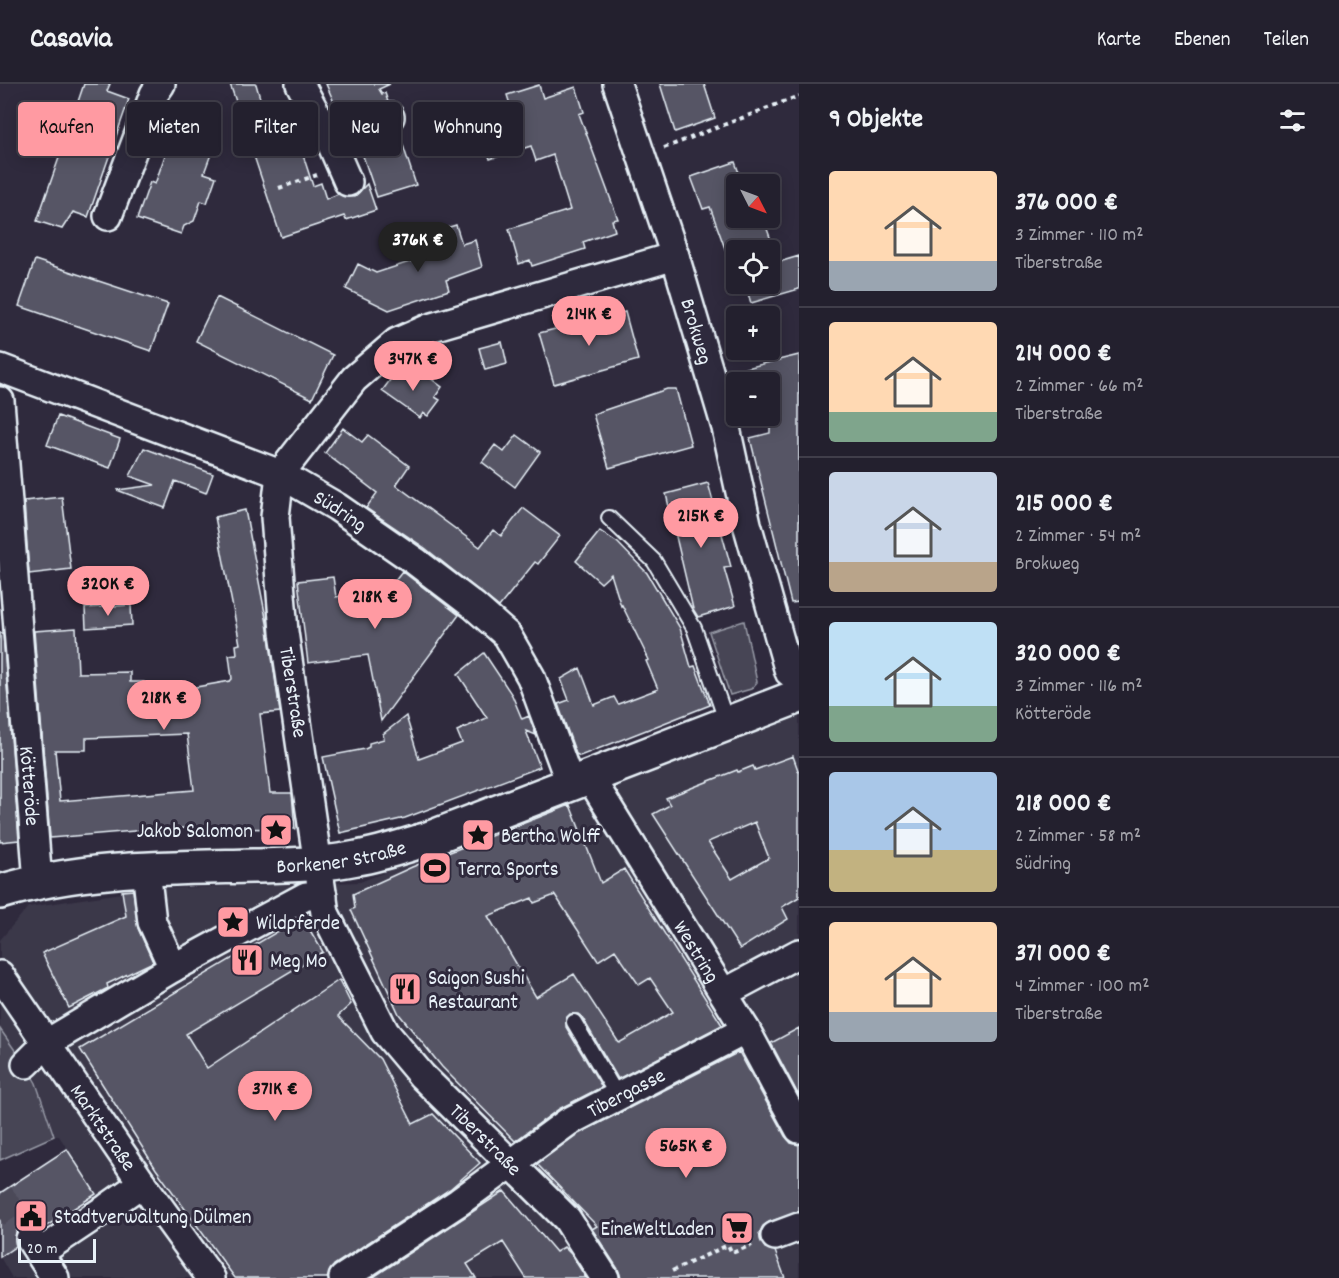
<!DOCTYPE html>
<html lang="de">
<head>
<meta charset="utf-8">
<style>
  body { margin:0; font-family:Dekko,sans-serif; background:#2f2d3a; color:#f1f3f6; height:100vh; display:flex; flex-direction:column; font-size:22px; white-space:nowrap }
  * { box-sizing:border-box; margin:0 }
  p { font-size:20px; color:#a3a3aa }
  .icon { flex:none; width:33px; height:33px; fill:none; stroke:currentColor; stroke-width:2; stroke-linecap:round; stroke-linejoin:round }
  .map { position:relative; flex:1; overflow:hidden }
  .sheet { display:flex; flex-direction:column; background:#23202e; width:540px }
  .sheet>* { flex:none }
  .hud { position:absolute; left:18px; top:18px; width:570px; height:54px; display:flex; gap:12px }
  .needle { width:39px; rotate:132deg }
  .fabs { position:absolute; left:726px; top:90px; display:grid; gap:12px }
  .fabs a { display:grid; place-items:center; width:54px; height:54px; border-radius:6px; background:#23202e; box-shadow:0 3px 15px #0003,0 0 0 2px #403e4a; font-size:30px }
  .scale { position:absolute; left:18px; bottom:15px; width:78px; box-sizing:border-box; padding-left:6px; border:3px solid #e8f1f8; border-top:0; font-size:16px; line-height:21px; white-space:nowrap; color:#e8f1f8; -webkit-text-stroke:4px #2f2a3d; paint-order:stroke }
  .price { position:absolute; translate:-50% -51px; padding:0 14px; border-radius:21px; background:#ff9aa2; color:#111; font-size:20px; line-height:39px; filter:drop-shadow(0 2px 3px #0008) }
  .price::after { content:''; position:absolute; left:50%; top:36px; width:18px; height:14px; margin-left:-9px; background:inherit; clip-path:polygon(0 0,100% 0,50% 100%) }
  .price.on { background:#222; color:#fff }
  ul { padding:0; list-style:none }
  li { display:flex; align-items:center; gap:18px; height:150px; padding:0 30px }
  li+li { border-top:2px solid #403e4a }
  li span { display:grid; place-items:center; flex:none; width:168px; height:120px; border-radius:6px; color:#555 }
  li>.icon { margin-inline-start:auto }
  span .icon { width:72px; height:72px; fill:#fffc; stroke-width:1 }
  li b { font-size:26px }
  h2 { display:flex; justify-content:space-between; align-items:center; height:72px; padding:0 30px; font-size:26px }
  .chip { padding:0 21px; border-radius:6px; background:#23202e; box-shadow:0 3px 15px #0003,0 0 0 2px #403e4a; font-size:21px; line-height:54px }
  .chip.on { background:#ff9aa2; color:#111 }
  header { display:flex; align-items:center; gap:36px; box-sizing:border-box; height:84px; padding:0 30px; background:#23202e; border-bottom:2px solid #403e4a }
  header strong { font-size:28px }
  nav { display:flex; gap:33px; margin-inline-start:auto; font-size:21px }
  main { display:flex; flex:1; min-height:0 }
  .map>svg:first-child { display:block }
</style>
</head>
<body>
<header>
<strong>Casavia</strong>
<nav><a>Karte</a><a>Ebenen</a><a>Teilen</a></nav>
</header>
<main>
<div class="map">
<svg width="799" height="1194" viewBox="0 0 799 1194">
  <rect width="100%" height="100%" fill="#2f2a3d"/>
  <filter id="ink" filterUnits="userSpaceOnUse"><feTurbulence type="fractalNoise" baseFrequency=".0167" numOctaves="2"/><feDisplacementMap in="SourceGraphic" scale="12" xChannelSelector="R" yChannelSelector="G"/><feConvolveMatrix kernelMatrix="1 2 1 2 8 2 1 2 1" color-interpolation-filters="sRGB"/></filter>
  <g filter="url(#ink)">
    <path fill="#3b3749" d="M 799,628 L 799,1194 L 12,1194 L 0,1173 L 96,1109 L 59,1052 L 55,1052 L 34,991 L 0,945 L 0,856 L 28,823 L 149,805 L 360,798 Z"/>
    <path fill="#464455" stroke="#979aa6" stroke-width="1.5" d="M 744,537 L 757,598 L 751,605 L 730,611 L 709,548 Z
      M 0,945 L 19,972 L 15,974 L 28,993 L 32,992 L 36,999 L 54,1052 L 0,1076 Z"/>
    <path fill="#575565" stroke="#e8f1f8" stroke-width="1.5" fill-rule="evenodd" d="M 84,0 L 110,0 L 107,7 L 129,15 L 88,133 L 73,128 L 62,145 L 37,137 L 60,71 L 51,68 L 55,55 L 59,44 L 68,47 Z
      M 230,0 L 256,0 L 267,39 L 290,31 L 313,102 L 321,99 L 326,115 L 338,110 L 354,113 L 367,100 L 376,126 L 346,136 L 344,132 L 281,153 L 251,63 L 260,66 L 243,38 Z
      M 326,0 L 390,0 L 379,5 L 382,10 L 385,9 L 388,18 L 359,25 L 355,17 L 337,25 Z
      M 660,0 L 704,0 L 715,34 L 675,48 Z
      M 539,1 L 543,14 L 576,3 L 584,28 L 579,30 L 618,135 L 612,136 L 615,147 L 583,158 L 585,165 L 532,182 L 530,176 L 519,180 L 509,145 L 570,126 L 553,71 L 536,77 L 531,62 L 490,75 L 481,47 L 515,36 L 507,11 Z
      M 177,37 L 218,51 L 204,89 L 216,93 L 207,119 L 201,117 L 194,137 L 184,142 L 181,150 L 137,135 L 150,98 L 155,100 Z
      M 398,46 L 416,101 L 377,113 L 362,69 L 377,64 L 372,54 Z
      M 735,78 L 743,100 L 736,100 L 736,134 L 763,134 L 779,178 L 799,172 L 799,205 L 751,219 L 745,200 L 770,200 L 770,166 L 736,166 L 727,170 L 710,123 L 703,125 L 691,93 Z
      M 456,141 L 462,160 L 475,156 L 482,183 L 446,196 L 449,206 L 389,226 L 346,205 L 358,180 L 376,189 L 437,169 L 430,149 Z
      M 35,176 L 168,220 L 151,267 L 19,222 Z
      M 217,213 L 333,271 L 312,315 L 196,257 Z
      M 625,228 L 638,276 L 554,300 L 539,249 Z
      M 502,258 L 507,280 L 485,286 L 479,264 Z
      M 799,271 L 799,518 L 791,519 L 750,354 L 770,349 L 770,298 L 729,298 L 726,289 Z
      M 401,281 L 419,294 L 422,288 L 442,303 L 435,313 L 440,316 L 428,332 L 423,329 L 420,334 L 382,307 Z
      M 667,305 L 676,305 L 691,361 L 609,384 L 593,330 Z
      M 58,332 L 120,355 L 110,384 L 47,361 Z
      M 343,344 L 362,358 L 368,351 L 409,382 L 396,401 L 480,463 L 493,446 L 501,452 L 523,424 L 560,452 L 538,480 L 535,478 L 499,523 L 425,464 L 366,424 L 377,409 L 325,369 Z
      M 517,351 L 540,368 L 515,403 L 482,378 L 495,361 L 504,368 Z
      M 144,364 L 213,390 L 206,409 L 175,397 L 165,424 L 117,406 L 155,401 L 130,392 Z
      M 708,399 L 731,483 L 724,484 L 735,522 L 698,533 L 693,525 L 666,410 Z
      M 62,413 L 71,485 L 29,490 L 24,417 Z
      M 245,426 L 267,539 L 280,628 L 260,630 L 270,709 L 292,709 L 295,745 L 171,744 L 50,754 L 34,547 L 76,544 L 78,589 L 130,588 L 130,598 L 144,598 L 145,612 L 230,597 L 232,595 L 229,571 L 237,570 L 236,561 L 240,560 L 215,433 ZM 187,650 L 194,706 L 60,717 L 55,666 L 86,666 L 86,654 Z
      M 600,447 L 618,459 L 647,489 L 680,544 L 691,583 L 695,582 L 710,621 L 580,672 L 576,670 L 558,620 L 569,616 L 561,595 L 580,584 L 594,621 L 614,613 L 618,620 L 658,605 L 646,577 L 649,576 L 622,521 L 621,522 L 611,490 L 601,499 L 576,477 Z
      M 402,487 L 459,531 L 381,637 L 368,571 L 308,579 L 298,497 L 333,493 L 336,513 L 388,505 Z
      M 131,521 L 132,541 L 86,544 L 85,524 Z
      M 0,549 L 3,549 L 19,756 L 0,758 Z
      M 484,569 L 512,611 L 522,635 L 529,632 L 536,651 L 526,647 L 540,683 L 405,734 L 340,749 L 323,673 L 365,665 L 369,663 L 369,659 L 384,655 L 383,650 L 406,632 L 419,675 L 462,659 L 457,647 L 487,634 L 458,590 Z
      M 793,672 L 799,689 L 799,813 L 782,823 L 788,835 L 740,865 L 653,730 L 670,721 L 666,714 L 737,686 L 738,688 L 753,682 L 755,686 ZM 755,738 L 769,774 L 732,795 L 708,758 Z
      M 570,721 L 601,799 L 624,785 L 722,941 L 618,995 L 582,933 L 578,930 L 570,930 L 566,934 L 566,943 L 602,1003 L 559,1025 L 515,1057 L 442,983 L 399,930 L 351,826 L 355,824 L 353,810 L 412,783 ZM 555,811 L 598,877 L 615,866 L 639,901 L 650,894 L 673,928 L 619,959 L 574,890 L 536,913 L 488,832 L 532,814 L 534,819 Z
      M 133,806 L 138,844 L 153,878 L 107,900 L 108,904 L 69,924 L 42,869 L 126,832 L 122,807 Z
      M 302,833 L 323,868 L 186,950 L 207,984 L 339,896 L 351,920 L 338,932 L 380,975 L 413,1040 L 433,1030 L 480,1079 L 450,1105 L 334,1181 L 327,1194 L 235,1194 L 156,1085 L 80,965 Z
      M 799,944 L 799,1012 L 771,959 Z
      M 739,968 L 785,1052 L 791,1059 L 799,1061 L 799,1128 L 769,1138 L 763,1142 L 759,1150 L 765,1164 L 775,1167 L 785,1194 L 621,1194 L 618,1185 L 592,1145 L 597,1142 L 537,1080 L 576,1051 Z
      M 67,1065 L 96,1110 L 42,1145 L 30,1139 L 21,1142 L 16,1148 L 16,1162 L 0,1173 L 0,1109 Z
      M 504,1107 L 556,1168 L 564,1163 L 571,1170 L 586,1194 L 526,1194 L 503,1158 L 467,1180 L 476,1194 L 372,1194 Z"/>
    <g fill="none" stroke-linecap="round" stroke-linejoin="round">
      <path stroke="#4b4859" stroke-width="27" stroke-dasharray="27 14" stroke-linecap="butt" d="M 0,1111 L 29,1154"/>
      <defs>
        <path id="lane" d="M 609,434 L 654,477 L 694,544 L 727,639
          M 574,938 L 618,1013"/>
        <g id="street">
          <path d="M 300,0 L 327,50 L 348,98"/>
          <path id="s1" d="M 617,0 L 675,172 L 726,344 L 747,440 L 789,588 L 799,596"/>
          <path d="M 327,50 L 390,33"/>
          <path d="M 108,132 L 154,10 L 161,0"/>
          <path id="s2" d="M 0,284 L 280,390 L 337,423 L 415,477 L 474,522 L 507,551 L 531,593 L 570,699"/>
          <path id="s3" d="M 0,317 L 38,798"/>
          <path id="s4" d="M 589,692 L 746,946 L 799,1045"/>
          <path d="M 146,785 L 152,838 L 173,884"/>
          <path id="s5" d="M 0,891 L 142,1099 L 211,1194"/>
          <path d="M 724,909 L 799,869"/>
          <path d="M 26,980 L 47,959 L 173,884 L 306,812 L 323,812"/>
          <path d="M 108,1123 L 142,1099"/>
          <path d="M 775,1152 L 799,1143"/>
          <path d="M 30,1155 L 55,1194"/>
          <path d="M 39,1169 L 102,1127"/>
          <path id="s6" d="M 343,1194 L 459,1118 L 568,1038 L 746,946"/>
          <path d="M 605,1194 L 567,1135 L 422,992 L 385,948 L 325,829 L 284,548 L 275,433 L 280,390 L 354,295 L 397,258 L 429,244 L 675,172"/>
        </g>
        <g id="secondary">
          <path id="s7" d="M 0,808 C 81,783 169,784 253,782 C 287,781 323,781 357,774 C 381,770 404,762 428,755 L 799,612"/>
        </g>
      </defs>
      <use href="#lane" stroke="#e8f1f8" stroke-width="18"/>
      <use href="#street" stroke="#e8f1f8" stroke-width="32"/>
      <use href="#secondary" stroke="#e8f1f8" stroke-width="38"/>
      <path stroke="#e8f1f8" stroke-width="4" stroke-dasharray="4.5 4.5" stroke-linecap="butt" d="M 664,64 L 799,12
        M 279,104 L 317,91
        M 672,1187 L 728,1161 L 732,1169 L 752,1161"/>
      <use href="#lane" stroke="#2f2a3d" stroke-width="14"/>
      <use href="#street" stroke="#2f2a3d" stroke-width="27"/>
      <use href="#secondary" stroke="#2f2a3d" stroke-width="33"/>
    </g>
  </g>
  <defs>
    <symbol id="sight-square" viewBox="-11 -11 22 22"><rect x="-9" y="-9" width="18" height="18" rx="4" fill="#ff9aa2" stroke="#2f2a3d"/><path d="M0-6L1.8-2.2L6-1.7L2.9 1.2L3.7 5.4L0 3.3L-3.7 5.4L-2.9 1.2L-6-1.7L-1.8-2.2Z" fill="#111"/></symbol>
    <symbol id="stadium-square" viewBox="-11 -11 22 22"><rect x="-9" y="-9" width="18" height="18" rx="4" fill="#ff9aa2" stroke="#2f2a3d"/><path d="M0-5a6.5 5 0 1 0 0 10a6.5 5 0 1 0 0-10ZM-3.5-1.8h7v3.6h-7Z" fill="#111"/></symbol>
    <symbol id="restaurant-square" viewBox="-11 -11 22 22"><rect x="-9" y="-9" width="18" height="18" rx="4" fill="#ff9aa2" stroke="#2f2a3d"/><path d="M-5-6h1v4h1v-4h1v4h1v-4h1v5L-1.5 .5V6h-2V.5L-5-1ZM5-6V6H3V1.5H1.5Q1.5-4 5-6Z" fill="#111"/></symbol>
    <symbol id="civic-square" viewBox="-11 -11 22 22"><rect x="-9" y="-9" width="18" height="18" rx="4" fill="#ff9aa2" stroke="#2f2a3d"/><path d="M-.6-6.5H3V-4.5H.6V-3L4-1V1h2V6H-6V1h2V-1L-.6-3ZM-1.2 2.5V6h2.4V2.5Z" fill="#111"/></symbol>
    <symbol id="supermarket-square" viewBox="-11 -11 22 22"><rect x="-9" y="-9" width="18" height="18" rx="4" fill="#ff9aa2" stroke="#2f2a3d"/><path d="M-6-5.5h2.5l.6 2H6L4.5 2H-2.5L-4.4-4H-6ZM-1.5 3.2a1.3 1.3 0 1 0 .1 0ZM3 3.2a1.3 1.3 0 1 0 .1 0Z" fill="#111"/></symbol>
  </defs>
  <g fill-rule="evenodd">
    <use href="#sight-square" x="257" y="727" width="38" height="38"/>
    <use href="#sight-square" x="459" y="732" width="38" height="38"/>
    <use href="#stadium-square" x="416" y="765" width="38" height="38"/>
    <use href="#sight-square" x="214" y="819" width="38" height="38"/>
    <use href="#restaurant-square" x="228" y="857" width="38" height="38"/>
    <use href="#restaurant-square" x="386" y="886" width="38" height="38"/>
    <use href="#civic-square" x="12" y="1113" width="38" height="38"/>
    <use href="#supermarket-square" x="718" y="1125" width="38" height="38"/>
  </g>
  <g text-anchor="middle" stroke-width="6" stroke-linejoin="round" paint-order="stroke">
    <g font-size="21" fill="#e8f1f8" stroke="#2f2a3d">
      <text dy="7" stroke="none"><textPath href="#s1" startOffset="260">Brokweg</textPath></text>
      <text dy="7" stroke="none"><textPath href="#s2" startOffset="370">Südring</textPath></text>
      <text transform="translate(294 608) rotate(81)" y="7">Tiberstraße</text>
      <text dy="7" stroke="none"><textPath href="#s3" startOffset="386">Kötteröde</textPath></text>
      <text dy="7" stroke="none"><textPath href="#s7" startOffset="344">Borkener Straße</textPath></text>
      <text dy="7" stroke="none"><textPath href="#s4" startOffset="206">Westring</textPath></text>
      <text dy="7" stroke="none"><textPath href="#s6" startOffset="339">Tibergasse</textPath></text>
      <text dy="7" stroke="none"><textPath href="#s5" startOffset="184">Marktstraße</textPath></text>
      <text transform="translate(486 1055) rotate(45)" y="7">Tiberstraße</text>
    </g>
    <g font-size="21" fill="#e8f1f8" stroke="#2f2a3d" text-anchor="start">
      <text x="253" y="753" text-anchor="end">Jakob Salomon</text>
      <text x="501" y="758">Bertha Wolff</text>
      <text x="458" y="791">Terra Sports</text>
      <text x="256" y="845">Wildpferde</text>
      <text x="270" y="883">Meg Mo</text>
      <text x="428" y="900">Saigon Sushi<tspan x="428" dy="24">Restaurant</tspan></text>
      <text x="54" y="1139">Stadtverwaltung Dülmen</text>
      <text x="714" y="1151" text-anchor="end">EineWeltLaden</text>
    </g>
  </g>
</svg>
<div class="fabs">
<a><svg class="needle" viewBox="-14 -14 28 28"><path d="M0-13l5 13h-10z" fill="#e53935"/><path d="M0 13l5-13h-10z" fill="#a3a3aa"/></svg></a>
<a><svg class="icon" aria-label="locate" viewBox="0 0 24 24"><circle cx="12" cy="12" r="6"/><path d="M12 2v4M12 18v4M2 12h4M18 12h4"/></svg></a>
<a>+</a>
<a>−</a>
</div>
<div class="scale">20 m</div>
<b class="price on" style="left:418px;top:189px">376K €</b>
<b class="price" style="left:589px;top:263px">214K €</b>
<b class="price" style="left:413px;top:308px">347K €</b>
<b class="price" style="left:701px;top:465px">215K €</b>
<b class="price" style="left:108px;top:533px">320K €</b>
<b class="price" style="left:375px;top:546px">218K €</b>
<b class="price" style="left:164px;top:647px">218K €</b>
<b class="price" style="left:275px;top:1038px">371K €</b>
<b class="price" style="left:686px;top:1095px">565K €</b>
<div class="hud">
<a class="chip on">Kaufen</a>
<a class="chip">Mieten</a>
<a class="chip">Filter</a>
<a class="chip">Neu</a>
<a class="chip">Wohnung</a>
</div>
</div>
<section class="sheet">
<h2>9 Objekte<svg class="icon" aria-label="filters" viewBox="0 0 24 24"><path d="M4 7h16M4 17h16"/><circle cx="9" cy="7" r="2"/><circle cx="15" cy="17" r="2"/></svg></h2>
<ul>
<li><span style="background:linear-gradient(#ffd9b3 75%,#9aa5b1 0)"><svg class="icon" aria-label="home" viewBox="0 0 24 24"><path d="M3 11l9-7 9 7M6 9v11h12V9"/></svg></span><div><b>376 000 €</b><p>3 Zimmer · 110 m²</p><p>Tiberstraße</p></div></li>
<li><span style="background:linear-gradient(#ffd9b3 75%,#7fa58c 0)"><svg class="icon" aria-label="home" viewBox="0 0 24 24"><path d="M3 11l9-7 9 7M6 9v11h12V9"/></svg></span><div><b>214 000 €</b><p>2 Zimmer · 66 m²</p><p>Tiberstraße</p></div></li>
<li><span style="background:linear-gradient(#c9d6e8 75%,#b9a48a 0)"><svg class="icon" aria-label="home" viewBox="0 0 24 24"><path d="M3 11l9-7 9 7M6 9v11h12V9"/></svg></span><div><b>215 000 €</b><p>2 Zimmer · 54 m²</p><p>Brokweg</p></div></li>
<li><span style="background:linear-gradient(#bfe0f5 70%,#7fa58c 0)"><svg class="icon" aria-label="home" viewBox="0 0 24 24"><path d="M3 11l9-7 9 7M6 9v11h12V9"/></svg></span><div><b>320 000 €</b><p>3 Zimmer · 116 m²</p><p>Kötteröde</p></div></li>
<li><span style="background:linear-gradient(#a9c7e8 65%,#c2b280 0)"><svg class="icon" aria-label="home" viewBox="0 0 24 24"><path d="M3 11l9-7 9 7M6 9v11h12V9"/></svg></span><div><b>218 000 €</b><p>2 Zimmer · 58 m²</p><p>Südring</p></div></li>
<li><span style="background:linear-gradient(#ffd9b3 75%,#9aa5b1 0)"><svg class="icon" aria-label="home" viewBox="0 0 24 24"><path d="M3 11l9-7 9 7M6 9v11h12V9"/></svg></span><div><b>371 000 €</b><p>4 Zimmer · 100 m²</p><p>Tiberstraße</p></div></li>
</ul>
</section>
</main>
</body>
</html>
